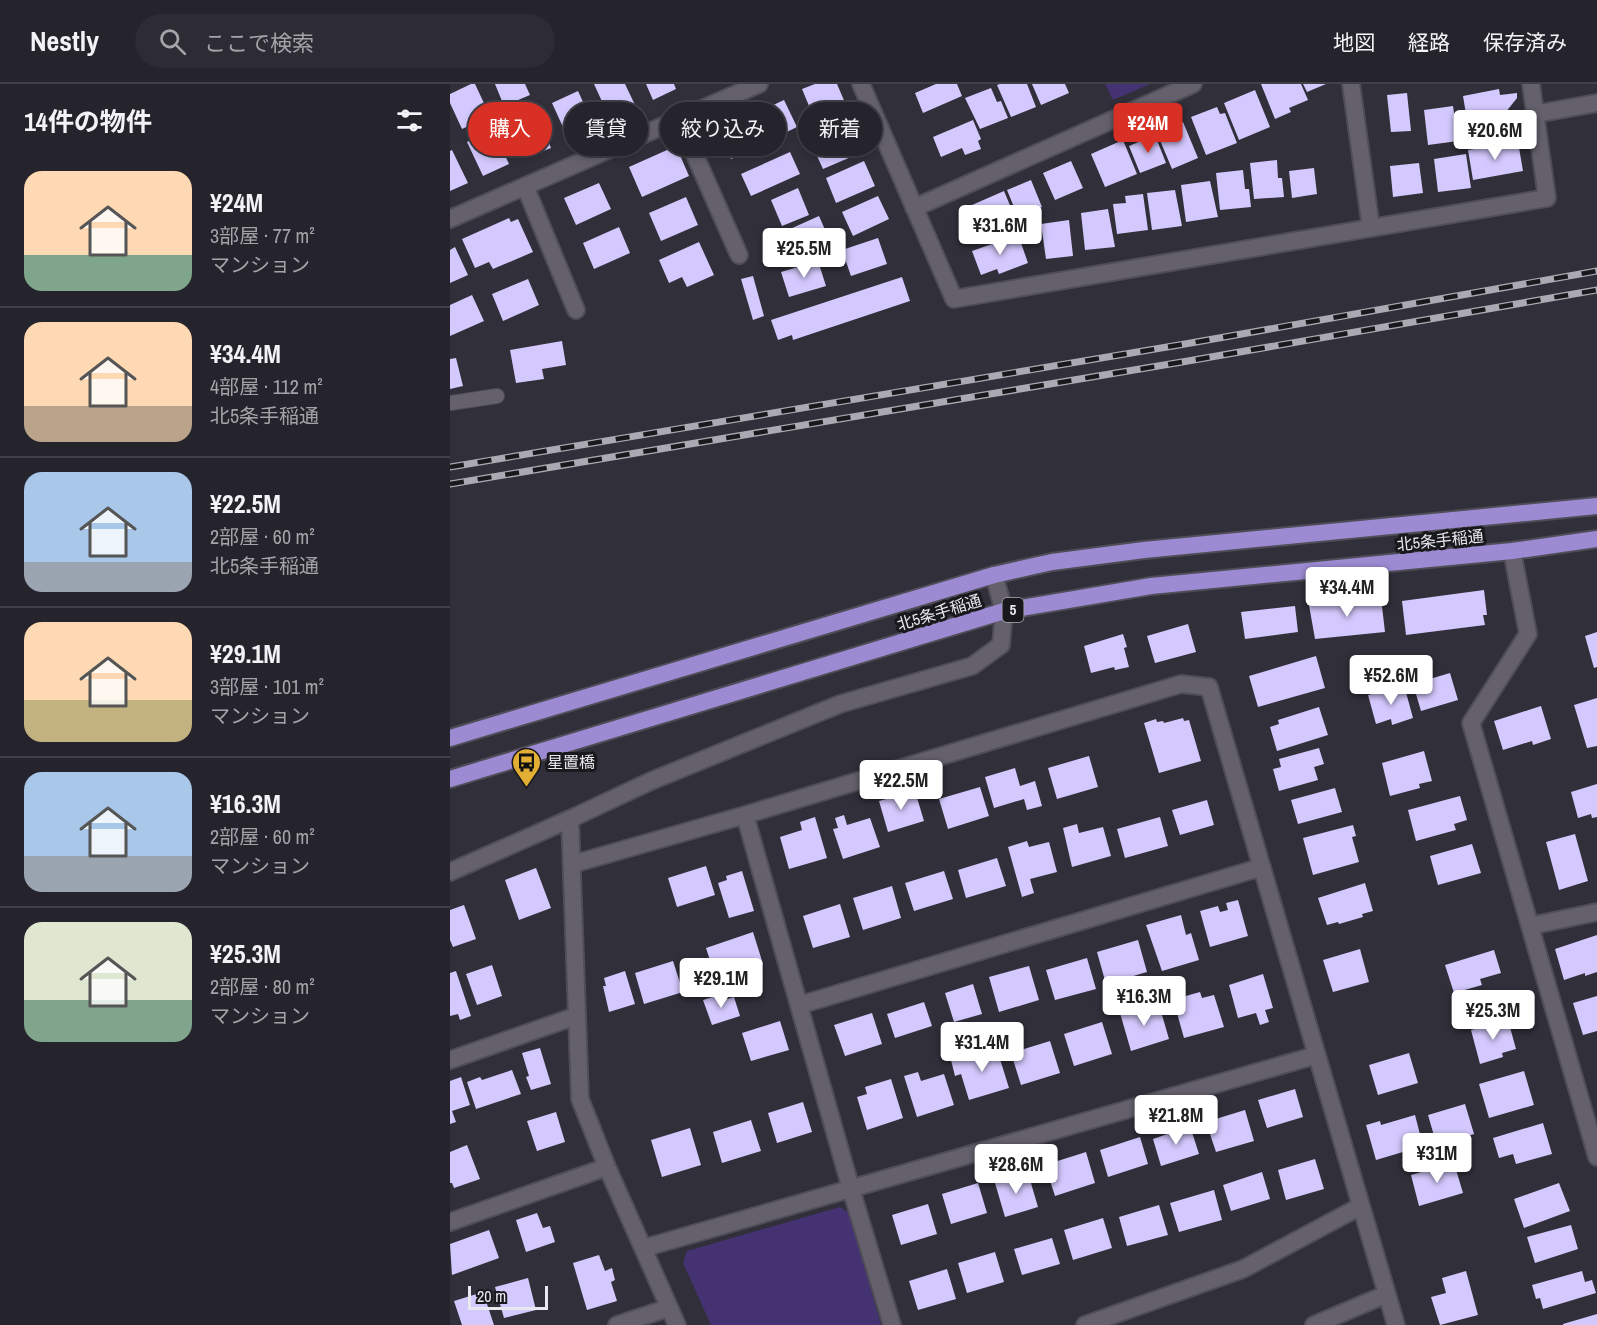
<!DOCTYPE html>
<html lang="ja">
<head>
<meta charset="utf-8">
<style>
  body { margin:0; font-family:"Archivo Narrow","Noto Sans JP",sans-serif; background:#2d2b34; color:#f1f3f6; height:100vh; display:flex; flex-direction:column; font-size:22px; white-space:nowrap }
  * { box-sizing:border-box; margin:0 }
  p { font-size:20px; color:#a3a4a9 }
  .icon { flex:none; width:33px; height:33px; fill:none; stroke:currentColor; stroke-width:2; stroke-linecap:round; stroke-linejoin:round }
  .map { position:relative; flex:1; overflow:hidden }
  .sheet { display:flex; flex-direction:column; background:#25232c; width:450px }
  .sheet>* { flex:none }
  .guide { position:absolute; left:18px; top:18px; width:570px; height:54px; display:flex; gap:12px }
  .scale { position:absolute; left:18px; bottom:15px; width:80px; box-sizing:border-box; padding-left:6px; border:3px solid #e9e8ef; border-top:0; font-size:16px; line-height:21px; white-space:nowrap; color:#e9e8ef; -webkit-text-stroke:4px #19181d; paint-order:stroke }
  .price { position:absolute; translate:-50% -51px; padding:0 14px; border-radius:6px; background:#fff; color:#222; font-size:20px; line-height:39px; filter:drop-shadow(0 2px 3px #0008) }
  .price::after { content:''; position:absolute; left:50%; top:36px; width:18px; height:14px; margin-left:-9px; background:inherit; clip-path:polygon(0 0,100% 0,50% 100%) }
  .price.current { background:#d93025; color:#fff }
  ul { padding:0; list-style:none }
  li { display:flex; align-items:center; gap:18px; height:150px; padding:0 24px }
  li+li { border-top:2px solid #424048 }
  li span { display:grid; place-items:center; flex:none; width:168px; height:120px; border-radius:18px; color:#555 }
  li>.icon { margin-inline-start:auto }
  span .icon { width:72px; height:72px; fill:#fffc; stroke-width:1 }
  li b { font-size:26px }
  h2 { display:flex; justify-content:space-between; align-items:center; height:72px; padding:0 24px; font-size:26px }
  .chip { padding:0 21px; border-radius:27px; background:#25232c; box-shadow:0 3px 9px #0003,0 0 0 2px #424048; font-size:21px; line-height:54px }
  .chip.current { background:#d93025; color:#fff }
  header { display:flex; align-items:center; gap:36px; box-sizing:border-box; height:84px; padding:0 30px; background:#25232c; border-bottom:2px solid #424048 }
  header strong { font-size:28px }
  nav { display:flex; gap:33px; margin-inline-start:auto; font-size:21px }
  .search { width:420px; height:54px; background:#2d2b34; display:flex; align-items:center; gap:15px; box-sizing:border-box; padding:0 21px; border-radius:33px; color:#a3a4a9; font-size:22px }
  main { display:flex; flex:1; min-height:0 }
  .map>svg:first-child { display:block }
</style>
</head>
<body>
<header>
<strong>Nestly</strong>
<div class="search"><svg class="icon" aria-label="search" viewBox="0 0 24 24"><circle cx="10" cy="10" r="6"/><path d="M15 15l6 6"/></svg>ここで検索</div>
<nav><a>地図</a><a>経路</a><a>保存済み</a></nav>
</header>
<main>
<section class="sheet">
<h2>14件の物件<svg class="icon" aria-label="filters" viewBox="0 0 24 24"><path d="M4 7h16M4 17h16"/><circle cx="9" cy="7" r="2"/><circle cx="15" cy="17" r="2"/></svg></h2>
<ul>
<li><span style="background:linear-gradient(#ffd9b3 70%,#7fa58c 0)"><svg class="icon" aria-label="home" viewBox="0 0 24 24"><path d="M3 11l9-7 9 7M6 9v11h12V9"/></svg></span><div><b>¥24M</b><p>3部屋 · 77 m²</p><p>マンション</p></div></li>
<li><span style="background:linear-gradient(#ffd9b3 70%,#b9a48a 0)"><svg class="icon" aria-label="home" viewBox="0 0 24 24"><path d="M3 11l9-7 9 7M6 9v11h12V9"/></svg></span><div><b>¥34.4M</b><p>4部屋 · 112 m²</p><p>北5条手稲通</p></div></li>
<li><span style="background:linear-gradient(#a9c7e8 75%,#9aa5b1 0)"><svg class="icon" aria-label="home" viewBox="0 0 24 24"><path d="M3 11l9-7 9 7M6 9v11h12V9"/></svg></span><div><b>¥22.5M</b><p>2部屋 · 60 m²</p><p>北5条手稲通</p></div></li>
<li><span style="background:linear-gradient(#ffd9b3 65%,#c2b280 0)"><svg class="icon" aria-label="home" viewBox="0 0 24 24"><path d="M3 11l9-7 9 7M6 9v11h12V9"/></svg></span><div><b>¥29.1M</b><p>3部屋 · 101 m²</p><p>マンション</p></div></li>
<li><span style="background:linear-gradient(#a9c7e8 70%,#9aa5b1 0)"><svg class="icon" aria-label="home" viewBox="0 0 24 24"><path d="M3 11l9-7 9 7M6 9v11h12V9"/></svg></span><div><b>¥16.3M</b><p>2部屋 · 60 m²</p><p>マンション</p></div></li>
<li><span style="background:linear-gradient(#dfe7d0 65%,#7fa58c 0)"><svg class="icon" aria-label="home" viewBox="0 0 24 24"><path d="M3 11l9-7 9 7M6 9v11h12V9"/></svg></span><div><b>¥25.3M</b><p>2部屋 · 80 m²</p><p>マンション</p></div></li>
</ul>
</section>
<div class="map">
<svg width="1147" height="1241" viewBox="0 0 1147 1241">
  <rect width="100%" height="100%" fill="#312f3a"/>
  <path fill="#453272" d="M 655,0 L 700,0 L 663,16 Z
    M 390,1123 L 399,1129 L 431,1241 L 261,1241 L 233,1179 L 237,1167 Z"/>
  <path fill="#d4c9fe" d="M 21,0 L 25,0 L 40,32 L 12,45 L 0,19 L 0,10 Z
    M 45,0 L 75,0 L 80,11 L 54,22 Z
    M 144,0 L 175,0 L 186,23 L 160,35 Z
    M 196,0 L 224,0 L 226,5 L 203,16 Z
    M 365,0 L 387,0 L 396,21 L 379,28 L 385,40 L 369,46 L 352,5 Z
    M 486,0 L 507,0 L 512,12 L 473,29 L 465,9 Z
    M 550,0 L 577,0 L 586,23 L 561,33 L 547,1 Z
    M 582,0 L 615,0 L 619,9 L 591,21 Z
    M 811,0 L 851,0 L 858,16 L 839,24 L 841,28 L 825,35 Z
    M 853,0 L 876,0 L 857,8 Z
    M 541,4 L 547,18 L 551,17 L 558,34 L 530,45 L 515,14 Z
    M 1049,5 L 1050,11 L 1067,9 L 1067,14 L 1044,43 L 1038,38 L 1018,42 L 1013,12 Z
    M 805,6 L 820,43 L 789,56 L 774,19 Z
    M 128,7 L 144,42 L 118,54 L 102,19 Z
    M 957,9 L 961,47 L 941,48 L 937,11 Z
    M 334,16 L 347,43 L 281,75 L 267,47 Z
    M 1003,22 L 1008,57 L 978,61 L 974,26 Z
    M 767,23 L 770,30 L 775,29 L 787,59 L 756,71 L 741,33 Z
    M 86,26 L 101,64 L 75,74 L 60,36 Z
    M 523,36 L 531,55 L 528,57 L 531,65 L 515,71 L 512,64 L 491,73 L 483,53 Z
    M 733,38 L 748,74 L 722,85 L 707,49 Z
    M 397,45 L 408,70 L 373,85 L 362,61 Z
    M 43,46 L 59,80 L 33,92 L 17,58 Z
    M 705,51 L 716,79 L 690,89 L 679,62 Z
    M 673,56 L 687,90 L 655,103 L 641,70 Z
    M 1068,58 L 1073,87 L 1023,96 L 1018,66 Z
    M 226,62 L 239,92 L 192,113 L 179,83 Z
    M 2,66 L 18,99 L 0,107 L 0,67 Z
    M 340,68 L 350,90 L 301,112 L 291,90 Z
    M 1016,70 L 1021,104 L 988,108 L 984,75 Z
    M 827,76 L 828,94 L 832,94 L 834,113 L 804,115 L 800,79 Z
    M 414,77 L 425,102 L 386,119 L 376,94 Z
    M 621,77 L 633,104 L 605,116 L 593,89 Z
    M 969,79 L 973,109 L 943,113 L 940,82 Z
    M 864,84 L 867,110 L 842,114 L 839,87 Z
    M 793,86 L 795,105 L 799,105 L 801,123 L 770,126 L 766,89 Z
    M 581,96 L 592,123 L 568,133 L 557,106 Z
    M 760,97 L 768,133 L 736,138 L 731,101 Z
    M 149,99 L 161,125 L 126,141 L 114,114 Z
    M 348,104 L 359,131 L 332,142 L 321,116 Z
    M 725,106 L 732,142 L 702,146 L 697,109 Z
    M 554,107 L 564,131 L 547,139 L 550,145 L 535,151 L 522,121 Z
    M 693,110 L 698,146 L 667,150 L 663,120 L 676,119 L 675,112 Z
    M 428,112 L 439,135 L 403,152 L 392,128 Z
    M 236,113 L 248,141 L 211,157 L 199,129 Z
    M 658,125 L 665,163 L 635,166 L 631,129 Z
    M 369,132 L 380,157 L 351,170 L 340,145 Z
    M 59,134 L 61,138 L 68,135 L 83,168 L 43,185 L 39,178 L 25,184 L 12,155 Z
    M 619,136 L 623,172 L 596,175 L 591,140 Z
    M 169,143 L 180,169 L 144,185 L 133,159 Z
    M 565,152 L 568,160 L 571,159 L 578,179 L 549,190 L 547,185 L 531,191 L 522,167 Z
    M 428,154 L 437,180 L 401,192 L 392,166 Z
    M 249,158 L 264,191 L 237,203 L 232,193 L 219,199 L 209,176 Z
    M 5,163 L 18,191 L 0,199 L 0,166 Z
    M 368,177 L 376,202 L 339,213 L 331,188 Z
    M 303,192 L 314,232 L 303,236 L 291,195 Z
    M 452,193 L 460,217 L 343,256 L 342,251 L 328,256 L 321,236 Z
    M 78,195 L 89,221 L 53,237 L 42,210 Z
    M 22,211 L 34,237 L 0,252 L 0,221 Z
    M 112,257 L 116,281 L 92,285 L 94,295 L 66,299 L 60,266 Z
    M 6,274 L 13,302 L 0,305 L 0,275 Z
    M 1034,506 L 1037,531 L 1033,531 L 1035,541 L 956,551 L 952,517 Z
    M 931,514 L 935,548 L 865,555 L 859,521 Z
    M 845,522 L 848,548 L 795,555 L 791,528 Z
    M 738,540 L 746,568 L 705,579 L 697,552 Z
    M 1147,548 L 1147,583 L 1144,584 L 1135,552 Z
    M 673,550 L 677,563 L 674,564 L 679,583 L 665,586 L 664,583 L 641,589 L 634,562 Z
    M 866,572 L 875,604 L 808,623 L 799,592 Z
    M 1000,589 L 1008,616 L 971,627 L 963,600 Z
    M 954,601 L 963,634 L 942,641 L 941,635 L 926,640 L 918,611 Z
    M 1147,614 L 1147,662 L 1137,664 L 1124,621 Z
    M 1091,622 L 1101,655 L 1083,661 L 1082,657 L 1053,666 L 1044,637 Z
    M 869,623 L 878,651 L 827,667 L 820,643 L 829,640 L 828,636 Z
    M 733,634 L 734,637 L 739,636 L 751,677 L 709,689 L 694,639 L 706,635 L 707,638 L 713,637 L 714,639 Z
    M 869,664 L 874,680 L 864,683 L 868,696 L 829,707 L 823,685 L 831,683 L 829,675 Z
    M 974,667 L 982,697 L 969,700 L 970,704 L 940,712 L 932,679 Z
    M 639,672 L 648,703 L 607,715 L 598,684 Z
    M 565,684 L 570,702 L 585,697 L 592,722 L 577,726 L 574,715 L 544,724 L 535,693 Z
    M 1147,700 L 1147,733 L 1142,734 L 1141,730 L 1128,734 L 1121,708 Z
    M 530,703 L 539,732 L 498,745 L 489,715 Z
    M 885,704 L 892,728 L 848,740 L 841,716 Z
    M 465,707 L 474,737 L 438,748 L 429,717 Z
    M 1010,712 L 1017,736 L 1004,740 L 1006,746 L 966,757 L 958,726 Z
    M 757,716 L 764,741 L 730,751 L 722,726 Z
    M 394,731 L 397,741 L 420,734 L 430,763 L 393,775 L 383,745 L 388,744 L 385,734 Z
    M 365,733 L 377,774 L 339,785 L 330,753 L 352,746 L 350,738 Z
    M 710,733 L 718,762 L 675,774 L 667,745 Z
    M 627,740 L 629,749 L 653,743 L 661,772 L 622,783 L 613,744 Z
    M 903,741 L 906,752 L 902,753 L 909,778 L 863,791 L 853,754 Z
    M 1125,750 L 1138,797 L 1109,806 L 1096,758 Z
    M 577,757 L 579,763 L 599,758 L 607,788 L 580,795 L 584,809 L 572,813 L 558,763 Z
    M 1022,760 L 1031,789 L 988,801 L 980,772 Z
    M 547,774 L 556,802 L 516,814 L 508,786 Z
    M 256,782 L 265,811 L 227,823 L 218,794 Z
    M 86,784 L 101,824 L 69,836 L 55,796 Z
    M 292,787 L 304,827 L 279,834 L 268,799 L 277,796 L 276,792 Z
    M 494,787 L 503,815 L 464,827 L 455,799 Z
    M 915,799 L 923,827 L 912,830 L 913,833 L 889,840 L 888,838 L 877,841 L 868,814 Z
    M 442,802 L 451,834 L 413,846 L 403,814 Z
    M 788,816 L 798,852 L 760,863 L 750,827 L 768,822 L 770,828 L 778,826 L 776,819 Z
    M 390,820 L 400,853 L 363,864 L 353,832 Z
    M 14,821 L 26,855 L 3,863 L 0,856 L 0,826 Z
    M 731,831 L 736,851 L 741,849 L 749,876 L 712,887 L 696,841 Z
    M 303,848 L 313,880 L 266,895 L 256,864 Z
    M 1147,851 L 1147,888 L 1135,892 L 1135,889 L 1114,896 L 1105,865 Z
    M 688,856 L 697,888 L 656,900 L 647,868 Z
    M 910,865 L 919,898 L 883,908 L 873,876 Z
    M 1044,866 L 1051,889 L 1030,895 L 1032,901 L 1004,909 L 995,881 Z
    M 637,874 L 646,905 L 605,916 L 596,886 Z
    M 223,877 L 233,908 L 194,920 L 185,889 Z
    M 42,881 L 52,912 L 27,921 L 16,890 Z
    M 579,882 L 589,916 L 549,928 L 539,893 Z
    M 6,887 L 21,932 L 10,936 L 8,930 L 0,932 L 0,889 Z
    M 175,887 L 185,920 L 159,928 L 153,902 L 156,902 L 154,894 Z
    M 813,890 L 823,924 L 815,926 L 819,938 L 810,941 L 806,929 L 788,934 L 779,901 Z
    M 523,900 L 532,930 L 504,938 L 495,909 Z
    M 750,908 L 752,914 L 764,911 L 774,943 L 734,954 L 725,922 L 727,921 L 725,915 Z
    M 275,909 L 277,915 L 284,913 L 290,932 L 262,941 L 253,916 Z
    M 1147,912 L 1147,947 L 1133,951 L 1123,919 Z
    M 474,918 L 482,942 L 445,954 L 437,930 Z
    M 694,922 L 695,928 L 710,924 L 719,955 L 681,967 L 670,929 Z
    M 422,929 L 432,960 L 395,972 L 384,941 Z
    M 1058,936 L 1066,965 L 1052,969 L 1053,973 L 1030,980 L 1021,946 Z
    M 330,937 L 339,966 L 301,977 L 292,949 Z
    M 652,938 L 662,970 L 624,982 L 614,950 Z
    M 600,957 L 610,989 L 571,1001 L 561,969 Z
    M 550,961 L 554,973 L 550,975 L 559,1004 L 519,1016 L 511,990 L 505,992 L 501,976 L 527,968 L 529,976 L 534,975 L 531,967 Z
    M 90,964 L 101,1000 L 81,1006 L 76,993 L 79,992 L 72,969 Z
    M 959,969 L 968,999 L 928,1011 L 919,981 Z
    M 62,986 L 71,1010 L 26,1025 L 17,998 L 30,993 L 32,996 Z
    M 1074,987 L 1084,1021 L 1039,1034 L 1029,1000 Z
    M 468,988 L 471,997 L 494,990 L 504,1021 L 467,1033 L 454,992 Z
    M 11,993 L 20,1021 L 2,1027 L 6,1038 L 0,1040 L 0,997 Z
    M 441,995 L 453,1034 L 417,1046 L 407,1013 L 417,1010 L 415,1003 Z
    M 845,1005 L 853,1033 L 817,1044 L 808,1016 Z
    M 353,1018 L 362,1048 L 327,1059 L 318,1029 Z
    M 1015,1020 L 1024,1050 L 987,1062 L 978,1031 Z
    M 795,1026 L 804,1057 L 766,1068 L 756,1038 Z
    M 106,1028 L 115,1058 L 87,1067 L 77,1037 Z
    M 965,1031 L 973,1062 L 926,1076 L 916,1041 L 930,1037 L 931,1041 Z
    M 301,1036 L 311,1067 L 272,1079 L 263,1048 Z
    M 1093,1039 L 1102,1070 L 1066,1080 L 1063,1070 L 1049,1074 L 1043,1054 Z
    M 740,1042 L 749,1070 L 711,1082 L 703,1055 Z
    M 240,1044 L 251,1081 L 212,1093 L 201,1056 Z
    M 690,1053 L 698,1080 L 658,1093 L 650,1066 Z
    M 17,1061 L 30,1095 L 4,1104 L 2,1099 L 0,1099 L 0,1068 Z
    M 636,1068 L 645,1099 L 605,1112 L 595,1081 Z
    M 865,1075 L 874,1105 L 836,1116 L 828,1086 Z
    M 1004,1079 L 1013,1109 L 969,1122 L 961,1091 Z
    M 812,1088 L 820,1115 L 781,1127 L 773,1101 Z
    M 578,1089 L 588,1123 L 555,1133 L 545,1099 Z
    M 528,1099 L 537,1129 L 501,1140 L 492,1110 Z
    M 1109,1099 L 1120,1127 L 1074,1144 L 1064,1115 Z
    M 764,1106 L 772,1136 L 729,1148 L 720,1119 Z
    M 478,1120 L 487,1150 L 451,1161 L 442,1131 Z
    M 709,1121 L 718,1151 L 677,1162 L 669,1133 Z
    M 87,1129 L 93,1144 L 100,1142 L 105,1158 L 76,1168 L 66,1136 Z
    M 653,1134 L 662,1164 L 623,1176 L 614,1146 Z
    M 1121,1141 L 1128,1165 L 1085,1179 L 1077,1153 Z
    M 39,1146 L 49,1174 L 2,1191 L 0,1160 Z
    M 602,1154 L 610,1180 L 572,1191 L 564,1165 Z
    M 545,1168 L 554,1198 L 517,1209 L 508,1179 Z
    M 149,1171 L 155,1187 L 162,1184 L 165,1196 L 161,1198 L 167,1217 L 137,1226 L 123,1179 Z
    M 497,1185 L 506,1215 L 468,1226 L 459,1197 Z
    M 1016,1187 L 1028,1231 L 990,1241 L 981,1213 L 996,1209 L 992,1194 Z
    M 1132,1187 L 1135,1198 L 1142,1196 L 1146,1209 L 1093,1225 L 1090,1214 L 1086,1215 L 1082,1201 Z
    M 78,1194 L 86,1226 L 54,1234 L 45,1203 Z
    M 33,1208 L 44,1241 L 12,1241 L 4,1217 Z
    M 1147,1230 L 1147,1241 L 1113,1241 L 1113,1240 Z"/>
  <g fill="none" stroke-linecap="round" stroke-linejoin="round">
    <defs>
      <path id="service" d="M 0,319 L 47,312"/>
      <path id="minor" d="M 411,0 L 504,215 L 1097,114 L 1081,0
        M 901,0 L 921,144
        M 1085,30 L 1147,19
        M 229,35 L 289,171
        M 75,102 L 126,226
        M 464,124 L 743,0
        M 0,135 L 309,0
        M 1062,467 L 1078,550 L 1021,639 L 1147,1073
        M 295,731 L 401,1105 L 442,1241
        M 123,780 L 295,731 L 731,600 L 759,603 L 946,1241
        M 0,788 L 120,735
        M 1080,842 L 1147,828
        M 350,921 L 812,783
        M 0,976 L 126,932
        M 0,1138 L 157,1083
        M 194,1164 L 867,971
        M 167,1241 L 218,1224
        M 227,1241 L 157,1083 L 130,1015 L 120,735 L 201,697 L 390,620 L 522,582 L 551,561 L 554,527 L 544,491
        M 635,1241 L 793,1185 L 911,1122
        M 864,1241 L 937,1210"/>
      <path id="trunk" d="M 0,654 L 544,491 L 602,478 L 694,466 L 1147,422
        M 0,695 L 554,527 L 701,502 L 1062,467 L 1147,455"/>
    </defs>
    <use href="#service" stroke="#4f4d57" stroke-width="16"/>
    <use href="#minor" stroke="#4f4d57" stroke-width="20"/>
    <use href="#trunk" stroke="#4f4d57" stroke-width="20"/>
    <use href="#service" stroke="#64616d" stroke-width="14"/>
    <use href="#minor" stroke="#64616d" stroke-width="16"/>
    <use href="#trunk" stroke="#9c8ad2" stroke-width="16"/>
    <defs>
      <path id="rail" d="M 0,383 L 735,260 L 1147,187
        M 0,400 L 738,277 L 1147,206"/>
    </defs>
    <use href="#rail" stroke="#abaab2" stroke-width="7"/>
    <use href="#rail" stroke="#19181d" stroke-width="4.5" stroke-dasharray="14" stroke-linecap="butt"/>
  </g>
  <defs>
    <symbol id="bus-pin" viewBox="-11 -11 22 30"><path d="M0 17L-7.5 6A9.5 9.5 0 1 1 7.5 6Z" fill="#e2af34" stroke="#19181d"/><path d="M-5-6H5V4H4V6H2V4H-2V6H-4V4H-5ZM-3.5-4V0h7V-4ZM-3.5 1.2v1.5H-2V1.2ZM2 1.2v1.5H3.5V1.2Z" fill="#111"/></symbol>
  </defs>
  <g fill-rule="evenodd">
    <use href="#bus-pin" x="60" y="662" width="33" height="45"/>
  </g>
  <g text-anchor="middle" stroke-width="6" stroke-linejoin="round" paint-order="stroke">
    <rect fill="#19181d" stroke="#abaab0" stroke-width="1.5" x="552.5" y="514" width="21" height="24" rx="4.5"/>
    <g font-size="15" font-weight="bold" fill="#e9e8ef">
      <text x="563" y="531">5</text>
    </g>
    <g font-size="16" fill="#e9e8ef" stroke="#19181d">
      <text transform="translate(990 456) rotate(-6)" y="6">北5条手稲通</text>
      <text transform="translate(489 528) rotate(-17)" y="6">北5条手稲通</text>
    </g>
    <g font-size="16" fill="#e9e8ef" stroke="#19181d" text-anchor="start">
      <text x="97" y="684">星置橋</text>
    </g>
  </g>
</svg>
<div class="scale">20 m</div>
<b class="price current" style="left:698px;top:70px">¥24M</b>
<b class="price" style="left:1045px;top:77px">¥20.6M</b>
<b class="price" style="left:550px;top:172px">¥31.6M</b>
<b class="price" style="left:354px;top:195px">¥25.5M</b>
<b class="price" style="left:897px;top:534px">¥34.4M</b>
<b class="price" style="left:941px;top:622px">¥52.6M</b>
<b class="price" style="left:451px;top:727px">¥22.5M</b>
<b class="price" style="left:271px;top:925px">¥29.1M</b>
<b class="price" style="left:694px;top:943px">¥16.3M</b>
<b class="price" style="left:1043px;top:957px">¥25.3M</b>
<b class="price" style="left:532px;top:989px">¥31.4M</b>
<b class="price" style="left:726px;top:1062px">¥21.8M</b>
<b class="price" style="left:987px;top:1100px">¥31M</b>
<b class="price" style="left:566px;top:1111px">¥28.6M</b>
<div class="guide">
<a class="chip current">購入</a>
<a class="chip">賃貸</a>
<a class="chip">絞り込み</a>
<a class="chip">新着</a>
</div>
</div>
</main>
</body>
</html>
